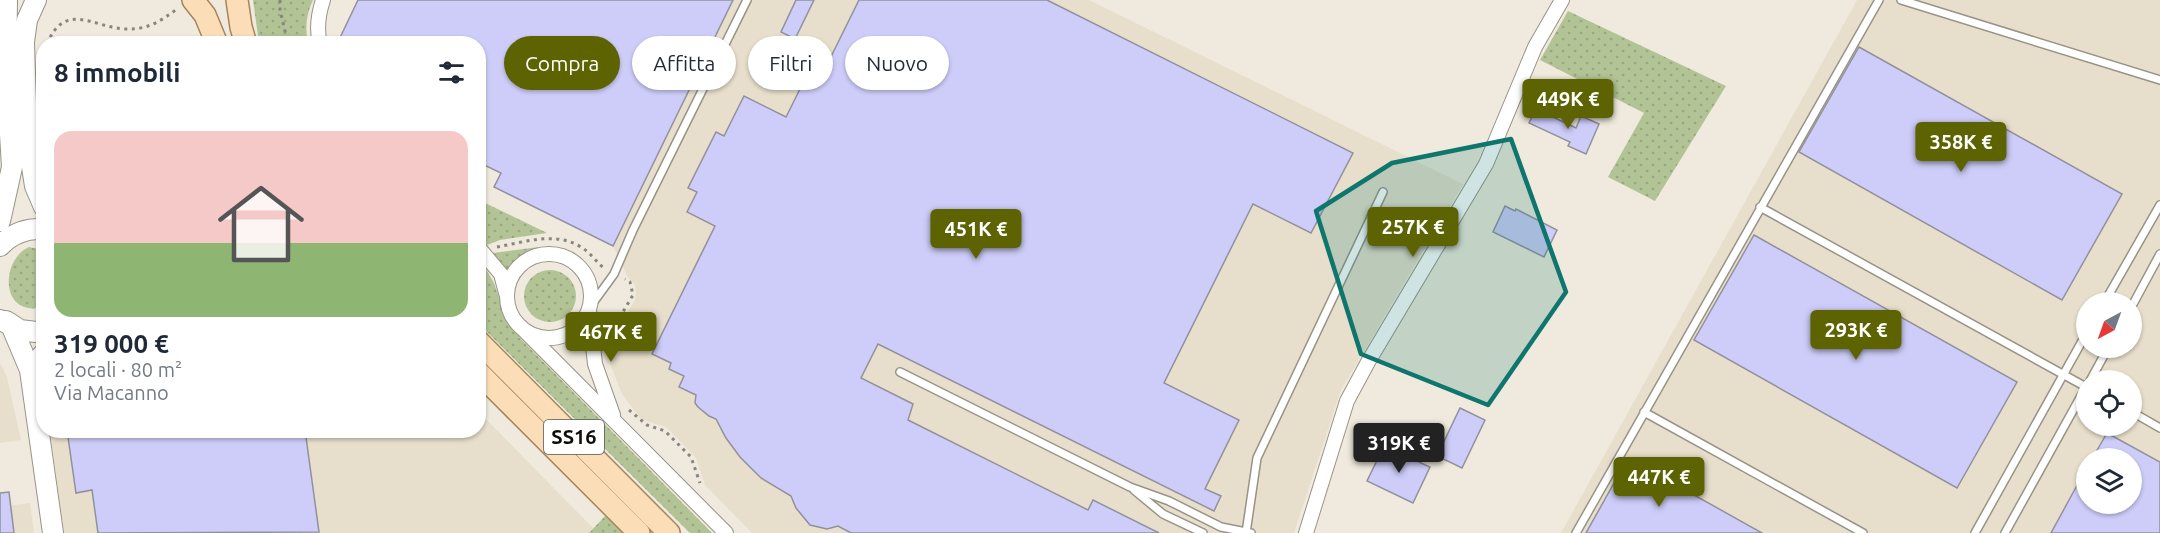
<!DOCTYPE html>
<html lang="it">
<head>
<meta charset="utf-8">
<style>
  body { margin:0; font-family:Ubuntu,sans-serif; background:#f6f6f7; color:#1f2937; height:100vh; display:flex; flex-direction:column; font-size:22px; white-space:nowrap }
  * { box-sizing:border-box; margin:0 }
  p { font-size:20px; color:#747a83 }
  .icon { flex:none; width:33px; height:33px; fill:none; stroke:currentColor; stroke-width:2; stroke-linecap:round; stroke-linejoin:round }
  .map { position:relative; flex:1; overflow:hidden }
  .sheet { position:absolute; left:36px; top:36px; width:450px; height:402px; display:flex; flex-direction:column; background:#fff; border-radius:24px; box-shadow:0 2px 4px #0004 }
  .sheet>* { flex:none }
  .guide { position:absolute; left:504px; top:36px; width:570px; height:54px; display:flex; gap:12px }
  .needle { width:39px; rotate:221deg }
  .controls { position:absolute; left:2076px; top:292px; display:grid; gap:12px }
  .controls a { display:grid; place-items:center; width:66px; height:66px; border-radius:50%; background:#fff; box-shadow:0 2px 4px #0004; font-size:30px }
  .price { position:absolute; translate:-50% -51px; padding:0 14px; border-radius:6px; background:#5c6300; color:#fff; font-size:20px; line-height:39px; filter:drop-shadow(0 2px 3px #0008) }
  .price::after { content:''; position:absolute; left:50%; top:36px; width:18px; height:14px; margin-left:-9px; background:inherit; clip-path:polygon(0 0,100% 0,50% 100%) }
  .price.current { background:#222; color:#fff }
  ul { padding:0; list-style:none }
  li { display:grid; align-content:center; gap:12px; height:318px; padding:0 18px }
  li span { display:grid; place-items:center; height:186px; border-radius:18px; color:#555 }
  li>.icon { margin-inline-start:auto }
  span .icon { width:108px; height:108px; fill:#fffc; stroke-width:1 }
  li b { font-size:26px }
  h2 { display:flex; justify-content:space-between; align-items:center; height:72px; padding:0 18px; font-size:26px }
  .chip { padding:0 21px; border-radius:27px; background:#fff; box-shadow:0 2px 4px #0004; font-size:21px; line-height:54px }
  .chip.current { background:#5c6300; color:#fff }
  .map>svg:first-child { display:block }
</style>
</head>
<body>
<div class="map">
<svg width="2160" height="533" viewBox="0 0 2160 533">
  <defs>
    <pattern id="grass-dots" width="8" height="8" patternUnits="userSpaceOnUse" patternTransform="scale(1.5)"><rect width="8" height="8" fill="#b2c496"/><path d="M2 2h.1M6 6h.1" fill="none" stroke="#98a780" stroke-width="1.8" stroke-linecap="round"/></pattern>
  </defs>
  <rect width="100%" height="100%" fill="#efeadd"/>
  <path fill="#e7dfcb" fill-rule="evenodd" d="M 358,0 L 1089,0 L 1463,184 L 1341,390 L 1294,533 L 752,533 L 705,485 L 696,458 L 666,427 L 646,421 L 639,417 L 622,394 L 610,364 L 609,351 L 611,340 L 635,300 L 636,292 L 635,285 L 627,276 L 613,246 L 494,187 L 501,173 L 479,162 L 478,44 L 338,44 Z
    M 1857,0 L 2160,0 L 2160,533 L 1561,533 ZM 2086,303 L 2132,303 L 2132,348 L 2086,348 ZM 2086,381 L 2132,381 L 2132,426 L 2086,426 ZM 2086,459 L 2132,459 L 2132,504 L 2086,504 Z
    M 0,363 L 7,377 L 21,440 L 0,443 Z
    M 479,412 L 593,528 L 589,533 L 64,533 L 50,431 L 478,430 Z
    M 30,503 L 34,533 L 0,533 L 0,507 Z"/>
  <path fill="url(#grass-dots)" d="M 253,0 L 313,0 C 306,15 305,28 308,43 L 259,43 Z
    M 1568,11 L 1726,86 L 1655,201 L 1608,177 L 1644,113 L 1540,60 Z
    M 478,200 L 479,200 L 547,233 L 500,240 L 487,245 L 479,235 Z
    M 29,247 L 43,250 L 43,307 C 0,318 0,260 29,247 Z
    M 539,247 L 519,257 L 508,271 L 493,253 Z
    M 480,259 L 494,283 L 507,320 L 520,338 L 712,533 L 690,533 L 479,324 Z
    M524 296a26 26 0 1 1 52 0a26 26 0 1 1-52 0Z
    M 606,515 L 624,533 L 589,533 Z"/>
  <path fill="#cecdf9" stroke="#91919d" stroke-width="1.5" d="M 358,0 L 733,0 L 613,246 L 494,187 L 501,173 L 478,162 L 478,44 L 337,44 Z
    M 796,0 L 814,0 L 795,39 L 781,32 Z
    M 859,0 L 1047,0 L 1353,153 L 1311,233 L 1253,204 L 1164,383 L 1239,420 L 1205,489 L 1221,496 L 1214,511 L 878,344 L 861,378 L 913,404 L 908,420 L 1088,510 L 1093,500 L 1159,533 L 851,533 L 838,526 L 827,529 L 810,525 L 796,508 L 791,496 L 761,478 L 740,457 L 726,438 L 716,419 L 709,416 L 698,407 L 695,403 L 696,395 L 679,387 L 684,376 L 669,369 L 671,363 L 652,354 L 715,226 L 687,212 L 697,192 L 688,188 L 716,132 L 724,136 L 744,96 L 786,117 L 805,79 L 817,85 Z
    M 1859,47 L 2122,194 L 2062,300 L 1799,152 Z
    M 1536,109 L 1576,128 L 1581,116 L 1599,124 L 1586,154 L 1568,146 L 1570,142 L 1529,123 Z
    M 1505,206 L 1515,211 L 1516,209 L 1557,230 L 1544,257 L 1493,232 Z
    M 1754,235 L 2017,382 L 1957,488 L 1694,340 Z
    M 1460,408 L 1485,420 L 1462,468 L 1437,456 Z
    M 67,430 L 305,430 L 319,532 L 98,533 L 92,490 L 76,493 Z
    M 2107,433 L 2160,462 L 2160,533 L 2051,533 L 2086,469 L 2086,504 L 2132,504 L 2132,459 L 2092,459 Z
    M 1384,446 L 1430,467 L 1413,503 L 1367,481 Z
    M 1628,458 L 1762,533 L 1586,533 Z
    M 9,492 L 14,533 L 0,533 L 0,493 Z"/>
  <g fill="none" stroke-linecap="round" stroke-linejoin="round">
    <defs>
      <path id="lane" d="M 1901,0 L 2160,80
        M 1760,207 L 2086,387
        M 2104,303 L 2160,205
        M 2132,306 L 2160,254
        M 590,307 L 614,274 L 633,230 L 747,0
        M 900,372 L 1130,487 L 1169,501 L 1221,527 L 1251,533
        M 2090,381 L 2108,348
        M 1644,412 L 1863,533
        M 2132,412 L 2160,428
        M 1134,490 L 1163,514 L 1203,533
        M 1246,533 L 1257,458 L 1383,192
        M 1576,533 L 1879,0
        M 1975,533 L 2086,334
        M 2005,533 L 2086,387"/>
      <path id="street" d="M 320,44 C 316,28 318,15 323,0
        M 478,247 L 501,274 L 506,293
        M507 296a42 42 0 1 1 84 0a42 42 0 1 1-84 0Z
        M 589,310 L 595,364 L 613,415
        M 520,326 L 726,533
        M 1306,533 L 1347,401 L 1368,362 L 1486,164 L 1535,47 L 1562,0"/>
      <path id="secondary" d="M 36,0 L 27,20 L 24,42 L 27,135 L 35,186 L 44,207
        M 0,221 L 12,167 L 6,68 L 7,0
        M 0,246 C 12,233 26,228 44,229
        M 0,320 L 11,325 L 30,370 L 53,533
        M 6,321 L 20,330 L 44,333
        M 30,370 L 44,353"/>
      <path id="primary" d="M 193,0 L 205,15 L 217,44
        M 237,0 L 241,27 L 246,44
        M 478,341 L 669,533
        M 478,372 L 639,533"/>
    </defs>
    <use href="#lane" stroke="#989387" stroke-width="10"/>
    <use href="#street" stroke="#989387" stroke-width="16"/>
    <use href="#secondary" stroke="#989387" stroke-width="22"/>
    <use href="#primary" stroke="#a6855c" stroke-width="24"/>
    <path stroke="#88857c" stroke-width="3" stroke-dasharray="3 4.5" stroke-linecap="butt" d="M 280,0 L 280,10 L 288,44
      M 47,44 C 65,0 94,28 126,29 C 147,30 161,21 177,9
      M 497,247 C 525,242 555,231 581,247 C 591,253 597,263 605,269
      M 608,337 L 633,295 L 630,282 L 625,279
      M 629,410 L 647,425 L 665,431 L 691,457 L 700,483"/>
    <use href="#lane" stroke="#fff" stroke-width="7"/>
    <use href="#street" stroke="#fff" stroke-width="14"/>
    <use href="#secondary" stroke="#fff" stroke-width="20"/>
    <use href="#primary" stroke="#fbddb8" stroke-width="21"/>
  </g>
  <path fill="#0f766e" fill-opacity="0.2" stroke="#0f766e" stroke-width="4.5" stroke-linejoin="round" d="M 1511,139 L 1566,292 L 1488,405 L 1361,354 L 1316,211 L 1392,163 Z"/>
  <g text-anchor="middle" stroke-width="4.5" stroke-linejoin="round" paint-order="stroke">
    <rect fill="#fff" stroke="#575653" stroke-width="1.5" x="544" y="420" width="60" height="34" rx="4.5"/>
    <g font-size="20" font-weight="bold" fill="#0f0d09">
      <text x="574" y="444">SS16</text>
    </g>
  </g>
</svg>
<div class="controls">
<a><svg class="needle" viewBox="-14 -14 28 28"><path d="M0-13l5 13h-10z" fill="#e53935"/><path d="M0 13l5-13h-10z" fill="#747a83"/></svg></a>
<a><svg class="icon" aria-label="locate" viewBox="0 0 24 24"><circle cx="12" cy="12" r="6"/><path d="M12 2v4M12 18v4M2 12h4M18 12h4"/></svg></a>
<a><svg class="icon" aria-label="layers" viewBox="0 0 24 24"><path d="M12 4l9 5-9 5-9-5zM3 14l9 5 9-5"/></svg></a>
</div>
<b class="price" style="left:1568px;top:130px">449K €</b>
<b class="price" style="left:1961px;top:173px">358K €</b>
<b class="price" style="left:1413px;top:258px">257K €</b>
<b class="price" style="left:976px;top:260px">451K €</b>
<b class="price" style="left:1856px;top:361px">293K €</b>
<b class="price" style="left:611px;top:363px">467K €</b>
<b class="price current" style="left:1399px;top:474px">319K €</b>
<b class="price" style="left:1659px;top:508px">447K €</b>
<div class="guide">
<a class="chip current">Compra</a>
<a class="chip">Affitta</a>
<a class="chip">Filtri</a>
<a class="chip">Nuovo</a>
</div>
<section class="sheet">
<h2>8 immobili<svg class="icon" aria-label="filters" viewBox="0 0 24 24"><path d="M4 7h16M4 17h16"/><circle cx="9" cy="7" r="2"/><circle cx="15" cy="17" r="2"/></svg></h2>
<ul>
<li><span style="background:linear-gradient(#f6c9c9 60%,#8fb573 0)"><svg class="icon" aria-label="home" viewBox="0 0 24 24"><path d="M3 11l9-7 9 7M6 9v11h12V9"/></svg></span><div><b>319 000 €</b><p>2 locali · 80 m²</p><p>Via Macanno</p></div></li>
</ul>
</section>
</div>
</body>
</html>
